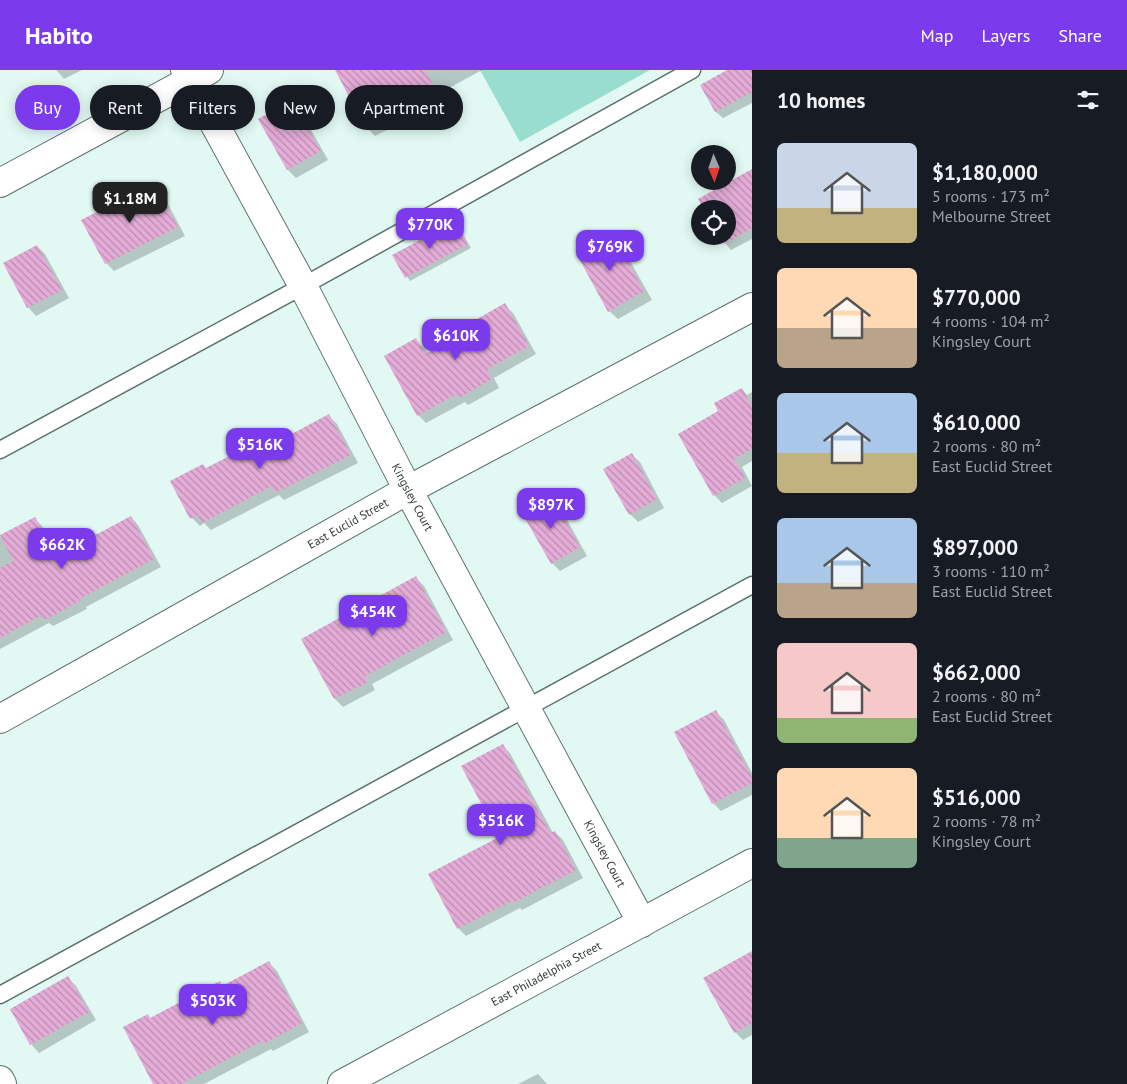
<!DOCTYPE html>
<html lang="en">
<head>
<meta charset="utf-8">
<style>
  body { margin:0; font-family:"PT Sans",sans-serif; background:#20242c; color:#f1f3f6; height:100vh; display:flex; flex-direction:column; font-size:19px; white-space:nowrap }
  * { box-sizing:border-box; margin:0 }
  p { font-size:16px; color:#9ea1a6 }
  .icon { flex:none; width:28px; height:28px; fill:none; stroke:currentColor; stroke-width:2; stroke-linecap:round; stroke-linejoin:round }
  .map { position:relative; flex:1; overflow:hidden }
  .details { display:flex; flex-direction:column; background:#171b24; width:375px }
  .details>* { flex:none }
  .top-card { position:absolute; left:15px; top:15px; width:475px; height:45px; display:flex; gap:10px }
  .needle { width:32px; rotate:178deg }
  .fabs { position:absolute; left:691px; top:75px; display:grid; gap:10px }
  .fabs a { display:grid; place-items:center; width:45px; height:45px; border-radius:50%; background:#171b24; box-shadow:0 2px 12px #0003; font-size:25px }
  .price { position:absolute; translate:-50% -42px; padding:0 11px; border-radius:10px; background:#7c3aed; color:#fff; font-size:16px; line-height:32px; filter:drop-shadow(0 1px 2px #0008) }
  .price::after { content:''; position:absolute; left:50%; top:30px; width:15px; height:11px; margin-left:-8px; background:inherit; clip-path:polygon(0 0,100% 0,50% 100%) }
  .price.current { background:#222; color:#fff }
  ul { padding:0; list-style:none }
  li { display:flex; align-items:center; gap:15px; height:125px; padding:0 25px }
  li span { display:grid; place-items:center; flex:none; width:140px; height:100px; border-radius:8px; color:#555 }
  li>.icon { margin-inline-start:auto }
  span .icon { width:60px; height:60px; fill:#fffc; stroke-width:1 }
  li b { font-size:21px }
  h2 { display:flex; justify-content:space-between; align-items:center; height:60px; padding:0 25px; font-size:21px }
  .pill { padding:0 18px; border-radius:22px; background:#171b24; box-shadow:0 2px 12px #0003; font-size:18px; line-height:45px }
  .pill.current { background:#7c3aed; color:#fff }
  header { display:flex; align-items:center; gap:30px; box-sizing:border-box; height:70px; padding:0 25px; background:#7c3aed; color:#fff }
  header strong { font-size:24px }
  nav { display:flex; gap:28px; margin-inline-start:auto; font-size:18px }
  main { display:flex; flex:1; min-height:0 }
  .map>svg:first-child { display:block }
</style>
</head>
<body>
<header>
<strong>Habito</strong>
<nav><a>Map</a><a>Layers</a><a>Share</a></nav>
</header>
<main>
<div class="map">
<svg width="752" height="1014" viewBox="0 0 752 1014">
  <defs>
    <pattern id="building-back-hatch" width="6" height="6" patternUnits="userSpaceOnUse" patternTransform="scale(1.25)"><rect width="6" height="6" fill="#e4acd7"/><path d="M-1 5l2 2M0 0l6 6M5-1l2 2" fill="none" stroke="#b98daf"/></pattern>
  </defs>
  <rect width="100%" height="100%" fill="#e2f9f3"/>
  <path fill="#99ddce" d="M 480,0 L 650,0 L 520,72 Z"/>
  <path fill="#0003" d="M 56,0 L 82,0 L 64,9 Z
    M 344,0 L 482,0 L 440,23 L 445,31 L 413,49 L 411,48 L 375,66 L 367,58 Z
    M 731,0 L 752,0 L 752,33 L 723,48 L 716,42 L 701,16 Z
    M 292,32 L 300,40 L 328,90 L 296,108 L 288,100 L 260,50 Z
    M 752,100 L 752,169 L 731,180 L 725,173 L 728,166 L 728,139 Z
    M 154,115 L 162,123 L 185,166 L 114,201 L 106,193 Z
    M 456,152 L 471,178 L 410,211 L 393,185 Z
    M 611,165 L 620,173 L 652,230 L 618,249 L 609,241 Z
    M 37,176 L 45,184 L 69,228 L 36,246 L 28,237 Z
    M 505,235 L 513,243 L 536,284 L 494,308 L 499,318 L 468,335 L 465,332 L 426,353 L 418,345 L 416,270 L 424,278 L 428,284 L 474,259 Z
    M 742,319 L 747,325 L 752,322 L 752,391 L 742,397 L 752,416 L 722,433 L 714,425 L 720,341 Z
    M 329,346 L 337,354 L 358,393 L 284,430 L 279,425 L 211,460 L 204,453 L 200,456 L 192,448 L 207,399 L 245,379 L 250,384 L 289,367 Z
    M 631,384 L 640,392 L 664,438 L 638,452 L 630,444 Z
    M 551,429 L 560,437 L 587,486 L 560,501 L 552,493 Z
    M 131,447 L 138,455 L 161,497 L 86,537 L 87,539 L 53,556 L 49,553 L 0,579 L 0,467 L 34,448 L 42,456 L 58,486 Z
    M 416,508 L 424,516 L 453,570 L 372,614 L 375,620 L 343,637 L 335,629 Z
    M 716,642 L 724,650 L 752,703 L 752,725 L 721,741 L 713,733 Z
    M 502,675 L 510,683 L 553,763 L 555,762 L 563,770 L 583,808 L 522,840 L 520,838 L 466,866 L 458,858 L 501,767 Z
    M 752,885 L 752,965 L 743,970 L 735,962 Z
    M 269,893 L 277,901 L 309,962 L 273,981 L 271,979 L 204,1014 L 154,1014 L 151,949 L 220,913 L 223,917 Z
    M 68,908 L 76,916 L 96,950 L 39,983 L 31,974 Z
    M 538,1004 L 547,1014 L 518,1014 Z"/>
  <path fill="url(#building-back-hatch)" d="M 335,0 L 425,0 L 438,23 L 404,42 L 403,40 L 366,59 Z
    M 727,0 L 752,0 L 752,22 L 715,42 L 700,15 Z
    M 292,30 L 321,81 L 287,100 L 258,49 Z
    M 752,99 L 752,158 L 724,174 L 719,166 L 728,166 L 728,139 L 704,139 L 698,129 Z
    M 154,113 L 178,157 L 105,194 L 81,150 Z
    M 456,151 L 468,174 L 405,208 L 392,185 Z
    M 612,163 L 644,221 L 608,242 L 576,183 Z
    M 37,175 L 62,220 L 27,238 L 3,193 Z
    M 505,233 L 529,276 L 487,299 L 492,309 L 459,328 L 457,324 L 417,346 L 384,286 L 416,268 L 425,284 L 472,258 L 470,253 Z
    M 742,318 L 752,336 L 752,379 L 734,389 L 745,408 L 713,426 L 678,364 L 718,341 L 714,333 Z
    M 329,344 L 351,385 L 275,423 L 272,416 L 202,453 L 198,445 L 190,449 L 170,411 L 203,394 L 206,398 L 245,378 L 249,384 L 287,363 L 288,366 Z
    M 632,383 L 657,429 L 629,445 L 603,399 Z
    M 552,427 L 580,477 L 551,494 L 522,443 Z
    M 131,446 L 154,489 L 79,529 L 80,531 L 45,550 L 42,545 L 0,568 L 0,498 L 13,491 L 0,465 L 35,447 L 56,486 Z
    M 416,506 L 446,562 L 365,606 L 368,612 L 334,629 L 301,569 Z
    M 716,640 L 752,708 L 752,713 L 712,734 L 674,662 Z
    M 503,674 L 550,763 L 555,761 L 576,800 L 513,833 L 512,831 L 457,859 L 428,804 L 499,767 L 461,696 Z
    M 752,881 L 752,953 L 734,963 L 703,908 Z
    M 269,891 L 302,953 L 264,974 L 262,971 L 181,1014 L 153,1014 L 123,957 L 148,944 L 150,948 L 220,911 L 222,916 Z
    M 68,906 L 89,942 L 30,975 L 10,939 Z"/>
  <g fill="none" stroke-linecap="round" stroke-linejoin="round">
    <defs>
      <path id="service" d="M 0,380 L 303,216 L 692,0
        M 0,925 L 752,515"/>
      <g id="minor">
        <path id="s1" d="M 185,0 L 303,216 L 408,420 L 642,853"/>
        <path d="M 0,113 L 209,0"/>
        <path id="s2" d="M 0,649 L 408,420 L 752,237"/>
        <path id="s3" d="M 342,1014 L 752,793"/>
      </g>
      <path id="tertiary" d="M 0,1010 L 2,1014"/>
    </defs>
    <use href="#service" stroke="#5c716c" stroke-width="19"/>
    <use href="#minor" stroke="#5c716c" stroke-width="30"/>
    <use href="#tertiary" stroke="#5c716c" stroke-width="30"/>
    <use href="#service" stroke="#fff" stroke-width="16"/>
    <use href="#minor" stroke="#fff" stroke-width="28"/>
    <use href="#tertiary" stroke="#fff" stroke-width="28"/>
  </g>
  <g text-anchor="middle" stroke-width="5" stroke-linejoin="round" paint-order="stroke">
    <g font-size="12" fill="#323b38" stroke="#fff">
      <text dy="4" stroke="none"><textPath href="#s1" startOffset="484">Kingsley Court</textPath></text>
      <text dy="4" stroke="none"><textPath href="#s2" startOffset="399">East Euclid Street</textPath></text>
      <text dy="4" stroke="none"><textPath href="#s1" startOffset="889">Kingsley Court</textPath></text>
      <text dy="4" stroke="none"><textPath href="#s3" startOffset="232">East Philadelphia Street</textPath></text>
    </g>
  </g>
</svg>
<div class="fabs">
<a><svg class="needle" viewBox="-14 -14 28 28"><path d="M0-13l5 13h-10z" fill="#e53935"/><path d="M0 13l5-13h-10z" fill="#9ea1a6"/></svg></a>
<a><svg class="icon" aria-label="locate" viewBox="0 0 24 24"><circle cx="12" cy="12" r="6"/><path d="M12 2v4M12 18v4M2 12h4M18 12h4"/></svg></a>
</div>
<b class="price current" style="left:130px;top:154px">$1.18M</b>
<b class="price" style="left:430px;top:180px">$770K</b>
<b class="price" style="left:610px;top:202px">$769K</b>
<b class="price" style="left:456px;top:291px">$610K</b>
<b class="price" style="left:260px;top:400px">$516K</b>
<b class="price" style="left:551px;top:460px">$897K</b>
<b class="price" style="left:62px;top:500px">$662K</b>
<b class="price" style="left:373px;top:567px">$454K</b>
<b class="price" style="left:501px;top:776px">$516K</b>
<b class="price" style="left:213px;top:956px">$503K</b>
<div class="top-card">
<a class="pill current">Buy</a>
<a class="pill">Rent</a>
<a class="pill">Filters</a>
<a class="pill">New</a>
<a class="pill">Apartment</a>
</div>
</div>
<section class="details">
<h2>10 homes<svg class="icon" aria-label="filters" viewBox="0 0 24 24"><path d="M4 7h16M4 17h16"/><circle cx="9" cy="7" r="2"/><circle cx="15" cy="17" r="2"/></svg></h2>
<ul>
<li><span style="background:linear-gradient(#c9d6e8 65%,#c2b280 0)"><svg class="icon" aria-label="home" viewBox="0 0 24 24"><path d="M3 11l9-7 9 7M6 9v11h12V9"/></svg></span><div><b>$1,180,000</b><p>5 rooms · 173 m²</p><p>Melbourne Street</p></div></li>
<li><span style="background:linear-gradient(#ffd9b3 60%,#b9a48a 0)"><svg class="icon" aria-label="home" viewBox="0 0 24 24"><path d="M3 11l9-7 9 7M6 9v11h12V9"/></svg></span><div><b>$770,000</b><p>4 rooms · 104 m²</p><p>Kingsley Court</p></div></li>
<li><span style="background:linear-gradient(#a9c7e8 60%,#c2b280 0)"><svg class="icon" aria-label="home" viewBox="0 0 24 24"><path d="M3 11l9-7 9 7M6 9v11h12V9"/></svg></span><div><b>$610,000</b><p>2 rooms · 80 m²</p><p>East Euclid Street</p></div></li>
<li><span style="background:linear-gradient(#a9c7e8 65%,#b9a48a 0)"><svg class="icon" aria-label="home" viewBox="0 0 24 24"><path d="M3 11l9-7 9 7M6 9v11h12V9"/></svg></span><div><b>$897,000</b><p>3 rooms · 110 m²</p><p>East Euclid Street</p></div></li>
<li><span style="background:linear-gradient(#f6c9c9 75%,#8fb573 0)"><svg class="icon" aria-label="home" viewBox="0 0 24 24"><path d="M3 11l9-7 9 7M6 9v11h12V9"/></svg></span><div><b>$662,000</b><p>2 rooms · 80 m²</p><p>East Euclid Street</p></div></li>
<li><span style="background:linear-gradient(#ffd9b3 70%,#7fa58c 0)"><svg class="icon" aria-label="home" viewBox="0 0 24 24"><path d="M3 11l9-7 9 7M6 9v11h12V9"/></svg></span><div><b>$516,000</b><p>2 rooms · 78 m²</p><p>Kingsley Court</p></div></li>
</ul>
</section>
</main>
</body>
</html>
